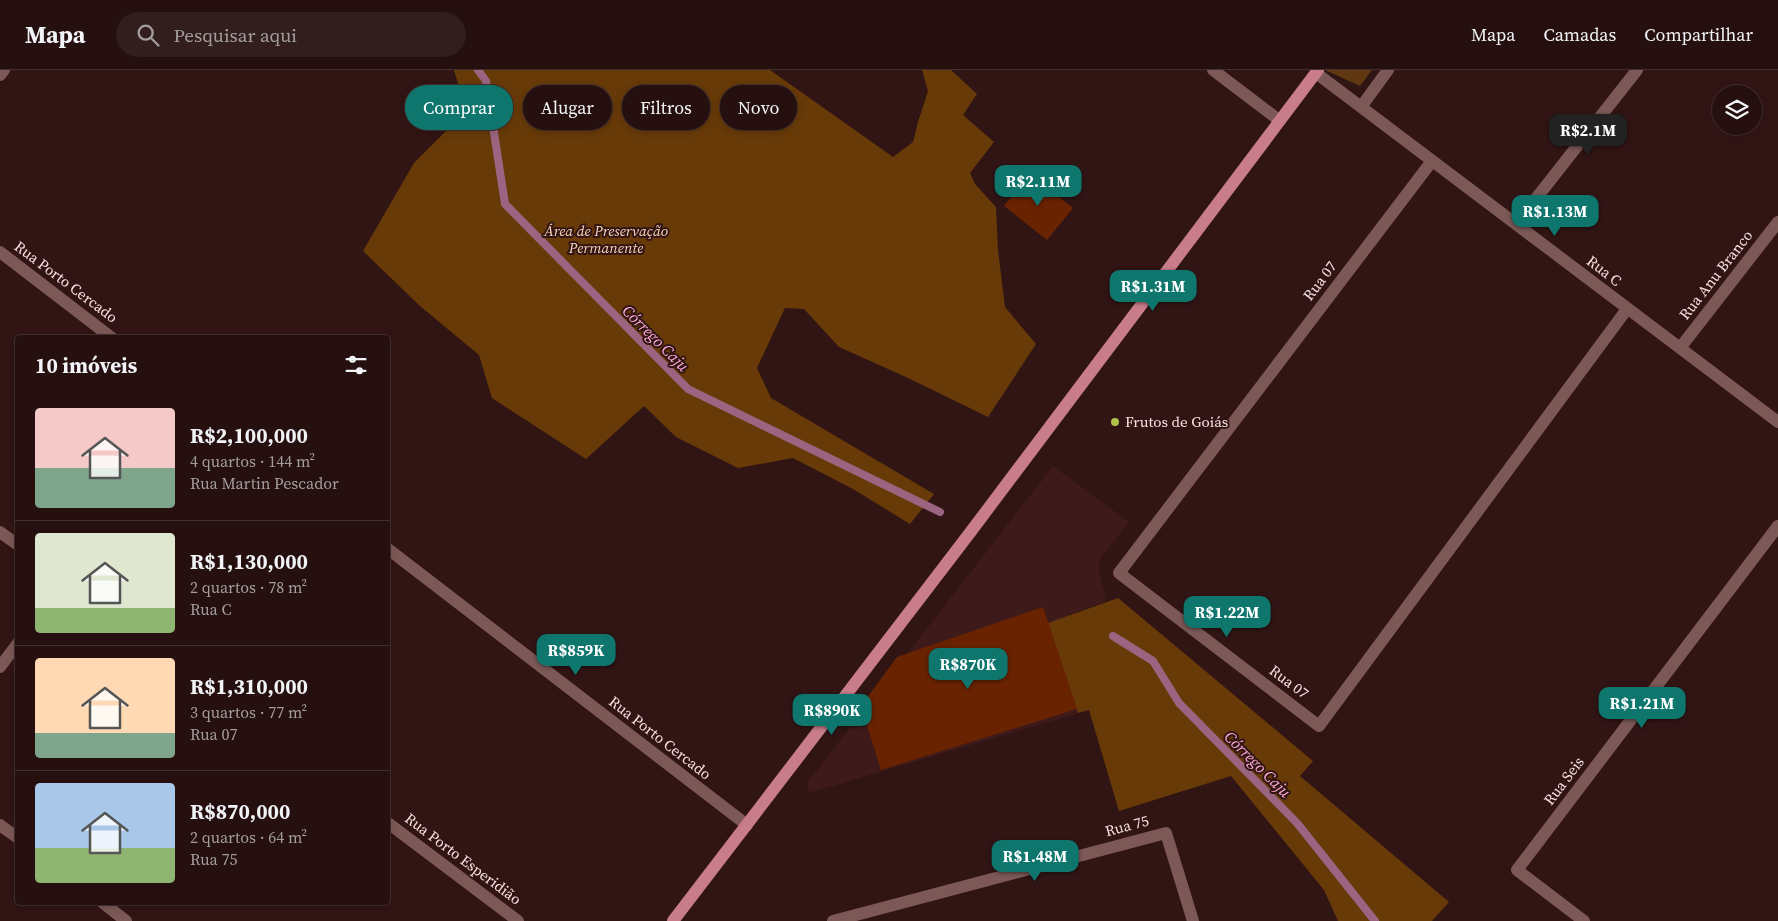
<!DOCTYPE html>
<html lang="pt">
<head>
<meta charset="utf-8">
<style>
  body { margin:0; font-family:"Source Serif 4",serif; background:#311e1d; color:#f1f3f6; height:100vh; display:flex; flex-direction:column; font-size:19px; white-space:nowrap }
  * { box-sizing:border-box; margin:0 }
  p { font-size:16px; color:#a39d9e }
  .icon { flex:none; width:28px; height:28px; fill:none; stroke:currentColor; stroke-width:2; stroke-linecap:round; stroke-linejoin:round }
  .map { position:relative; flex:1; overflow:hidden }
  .sheet { position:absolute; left:15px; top:265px; width:375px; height:570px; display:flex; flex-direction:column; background:#25100f; border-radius:5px; box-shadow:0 2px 8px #0003,0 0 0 1px #42302f }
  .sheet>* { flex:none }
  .top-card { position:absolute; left:405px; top:15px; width:475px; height:45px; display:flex; gap:10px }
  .tools { position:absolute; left:1712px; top:15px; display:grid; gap:10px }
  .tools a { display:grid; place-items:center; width:50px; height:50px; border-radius:50%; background:#25100f; box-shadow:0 2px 8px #0003,0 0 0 1px #42302f; font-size:25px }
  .price { position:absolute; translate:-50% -42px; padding:0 11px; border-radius:10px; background:#0f766e; color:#fff; font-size:16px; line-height:32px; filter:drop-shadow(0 1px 2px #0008) }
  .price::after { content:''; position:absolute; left:50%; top:30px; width:15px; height:11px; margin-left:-8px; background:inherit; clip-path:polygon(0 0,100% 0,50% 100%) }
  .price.selected { background:#222; color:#fff }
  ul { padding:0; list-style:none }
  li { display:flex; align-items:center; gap:15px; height:125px; padding:0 20px }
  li+li { border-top:1px solid #42302f }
  li span { display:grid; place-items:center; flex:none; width:140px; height:100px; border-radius:5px; color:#555 }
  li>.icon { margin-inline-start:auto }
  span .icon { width:60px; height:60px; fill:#fffc; stroke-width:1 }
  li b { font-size:21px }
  h2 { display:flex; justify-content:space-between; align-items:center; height:60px; padding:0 20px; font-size:21px }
  .pill { padding:0 18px; border-radius:22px; background:#25100f; box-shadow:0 2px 8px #0003,0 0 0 1px #42302f; font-size:18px; line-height:45px }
  .pill.selected { background:#0f766e; color:#fff }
  header { display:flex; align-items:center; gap:30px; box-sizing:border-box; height:70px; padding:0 25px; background:#25100f; border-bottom:1px solid #42302f }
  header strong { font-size:24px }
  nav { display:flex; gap:28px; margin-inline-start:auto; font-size:18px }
  .search { width:350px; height:45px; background:#311e1d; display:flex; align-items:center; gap:12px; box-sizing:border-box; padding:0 18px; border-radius:28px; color:#a39d9e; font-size:19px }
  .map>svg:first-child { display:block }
</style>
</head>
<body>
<header>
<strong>Mapa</strong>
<div class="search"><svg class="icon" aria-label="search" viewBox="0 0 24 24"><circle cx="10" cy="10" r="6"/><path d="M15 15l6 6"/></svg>Pesquisar aqui</div>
<nav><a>Mapa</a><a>Camadas</a><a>Compartilhar</a></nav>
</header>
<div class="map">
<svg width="1778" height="851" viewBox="0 0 1778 851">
  <rect width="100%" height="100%" fill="#311514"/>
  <path fill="#3e1a1a" d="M 1053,396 L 1129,452 L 1100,489 L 1099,501 L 1106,531 L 1069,545 L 1099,637 L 809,723 L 807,713 Z"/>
  <path fill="#5f3812" d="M 1325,0 L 1372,0 L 1360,16 Z"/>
  <path fill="#683a08" d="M 454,0 L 770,0 L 893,87 L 913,72 L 918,52 L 928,21 L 922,0 L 951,0 L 977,24 L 963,45 L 994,72 L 970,103 L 975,114 L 996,137 L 998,180 L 1005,237 L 1036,274 L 988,347 L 906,307 L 839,277 L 804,239 L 785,238 L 757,298 L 771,328 L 934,424 L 910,454 L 853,419 L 793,388 L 738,398 L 676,367 L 644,336 L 586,389 L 492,328 L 479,285 L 420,236 L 363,181 L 414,93 L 457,50 L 463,31 Z
    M 1118,528 L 1313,691 L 1300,706 L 1449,832 L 1432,851 L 1338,851 L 1324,820 L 1231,706 L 1119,741 L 1089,640 L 1078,643 L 1048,553 Z"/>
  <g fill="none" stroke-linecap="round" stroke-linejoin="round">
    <path stroke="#9b6581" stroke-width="8" d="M 478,0 L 486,11 L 505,134 L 688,319 L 940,442
      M 1113,566 L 1153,591 L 1179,633 L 1297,753 L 1375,851"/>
  </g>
  <path fill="#6a2300" d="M 1029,104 L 1073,138 L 1047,170 L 1004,136 Z
    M 1043,537 L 1077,639 L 881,700 L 861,636 L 897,587 Z"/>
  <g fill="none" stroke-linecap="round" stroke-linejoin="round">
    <path stroke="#7c5957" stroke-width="12" d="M 1213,0 L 1279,50
      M 1316,3 L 1778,352
      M 0,5 L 4,0
      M 1361,37 L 1388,0
      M 1432,91 L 1119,503 L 1319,656 L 1627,239
      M 1516,154 L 1637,0
      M 0,182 L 112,268
      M 1680,278 L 1778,152
      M 0,462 L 18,475
      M 388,479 L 747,755
      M 0,597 L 18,573
      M 388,753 L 518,851
      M 0,755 L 18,768
      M 102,832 L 126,851
      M 833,851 L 1166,763 L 1193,851
      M 1584,851 L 1517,800 L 1778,456"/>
    <path stroke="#c97d8c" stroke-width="12" d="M 673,851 L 969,464 L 1318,0"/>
  </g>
  <circle fill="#b3c24b" stroke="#311514" stroke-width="2" cx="1115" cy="352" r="5"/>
  <g text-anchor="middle" stroke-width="4" stroke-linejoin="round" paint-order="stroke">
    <g font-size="15" font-style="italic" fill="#f9d4b8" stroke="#311514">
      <text x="606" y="166">Área de Preservação<tspan x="606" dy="17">Permanente</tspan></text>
    </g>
    <g font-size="15" fill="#f6e1df" stroke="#311514">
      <text transform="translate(1604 201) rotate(38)" y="5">Rua C</text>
      <text transform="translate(1716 205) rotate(-52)" y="5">Rua Anu Branco</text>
      <text transform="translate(1320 211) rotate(-53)" y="5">Rua 07</text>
      <text transform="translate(66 212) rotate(37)" y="5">Rua Porto Cercado</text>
      <text transform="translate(1289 612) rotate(37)" y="5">Rua 07</text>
      <text transform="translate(660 668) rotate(38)" y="5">Rua Porto Cercado</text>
      <text transform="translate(1564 711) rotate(-53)" y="5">Rua Seis</text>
      <text transform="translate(1127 756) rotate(-15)" y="5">Rua 75</text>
      <text transform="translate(463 789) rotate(37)" y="5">Rua Porto Esperidião</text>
    </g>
    <g font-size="15" fill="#f6e1df" stroke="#311514" text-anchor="start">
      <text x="1125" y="357">Frutos de Goiás</text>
    </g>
    <g font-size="16" font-style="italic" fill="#ffacd9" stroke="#311514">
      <text transform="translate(656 268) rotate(45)" y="6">Córrego Caju</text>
      <text transform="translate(1258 694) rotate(45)" y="6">Córrego Caju</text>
    </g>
  </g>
</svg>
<div class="tools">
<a><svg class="icon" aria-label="layers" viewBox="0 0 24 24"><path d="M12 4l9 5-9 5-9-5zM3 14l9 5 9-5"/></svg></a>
</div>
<b class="price selected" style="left:1588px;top:86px">R$2.1M</b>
<b class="price" style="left:1038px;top:137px">R$2.11M</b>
<b class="price" style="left:1555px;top:167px">R$1.13M</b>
<b class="price" style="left:1153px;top:242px">R$1.31M</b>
<b class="price" style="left:1227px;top:568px">R$1.22M</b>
<b class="price" style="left:576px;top:606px">R$859K</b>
<b class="price" style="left:968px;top:620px">R$870K</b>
<b class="price" style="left:1642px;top:659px">R$1.21M</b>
<b class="price" style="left:832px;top:666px">R$890K</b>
<b class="price" style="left:1035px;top:812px">R$1.48M</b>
<div class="top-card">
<a class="pill selected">Comprar</a>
<a class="pill">Alugar</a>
<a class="pill">Filtros</a>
<a class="pill">Novo</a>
</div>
<section class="sheet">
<h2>10 imóveis<svg class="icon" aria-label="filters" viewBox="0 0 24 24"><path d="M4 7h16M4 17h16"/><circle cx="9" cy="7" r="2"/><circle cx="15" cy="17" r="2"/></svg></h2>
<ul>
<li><span style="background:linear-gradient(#f6c9c9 60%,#7fa58c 0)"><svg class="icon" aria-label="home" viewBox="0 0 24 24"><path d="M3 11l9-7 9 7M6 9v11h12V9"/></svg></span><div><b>R$2,100,000</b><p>4 quartos · 144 m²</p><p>Rua Martin Pescador</p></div></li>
<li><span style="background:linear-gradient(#dfe7d0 75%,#8fb573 0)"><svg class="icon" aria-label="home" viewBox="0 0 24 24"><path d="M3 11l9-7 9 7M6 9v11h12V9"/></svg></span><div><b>R$1,130,000</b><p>2 quartos · 78 m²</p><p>Rua C</p></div></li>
<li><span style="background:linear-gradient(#ffd9b3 75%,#7fa58c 0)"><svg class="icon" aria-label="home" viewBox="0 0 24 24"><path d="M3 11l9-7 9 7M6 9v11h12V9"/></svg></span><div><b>R$1,310,000</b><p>3 quartos · 77 m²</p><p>Rua 07</p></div></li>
<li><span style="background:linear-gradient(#a9c7e8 65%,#8fb573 0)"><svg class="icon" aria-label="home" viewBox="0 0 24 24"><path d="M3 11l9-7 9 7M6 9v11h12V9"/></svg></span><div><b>R$870,000</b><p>2 quartos · 64 m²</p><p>Rua 75</p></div></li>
</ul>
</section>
</div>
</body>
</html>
